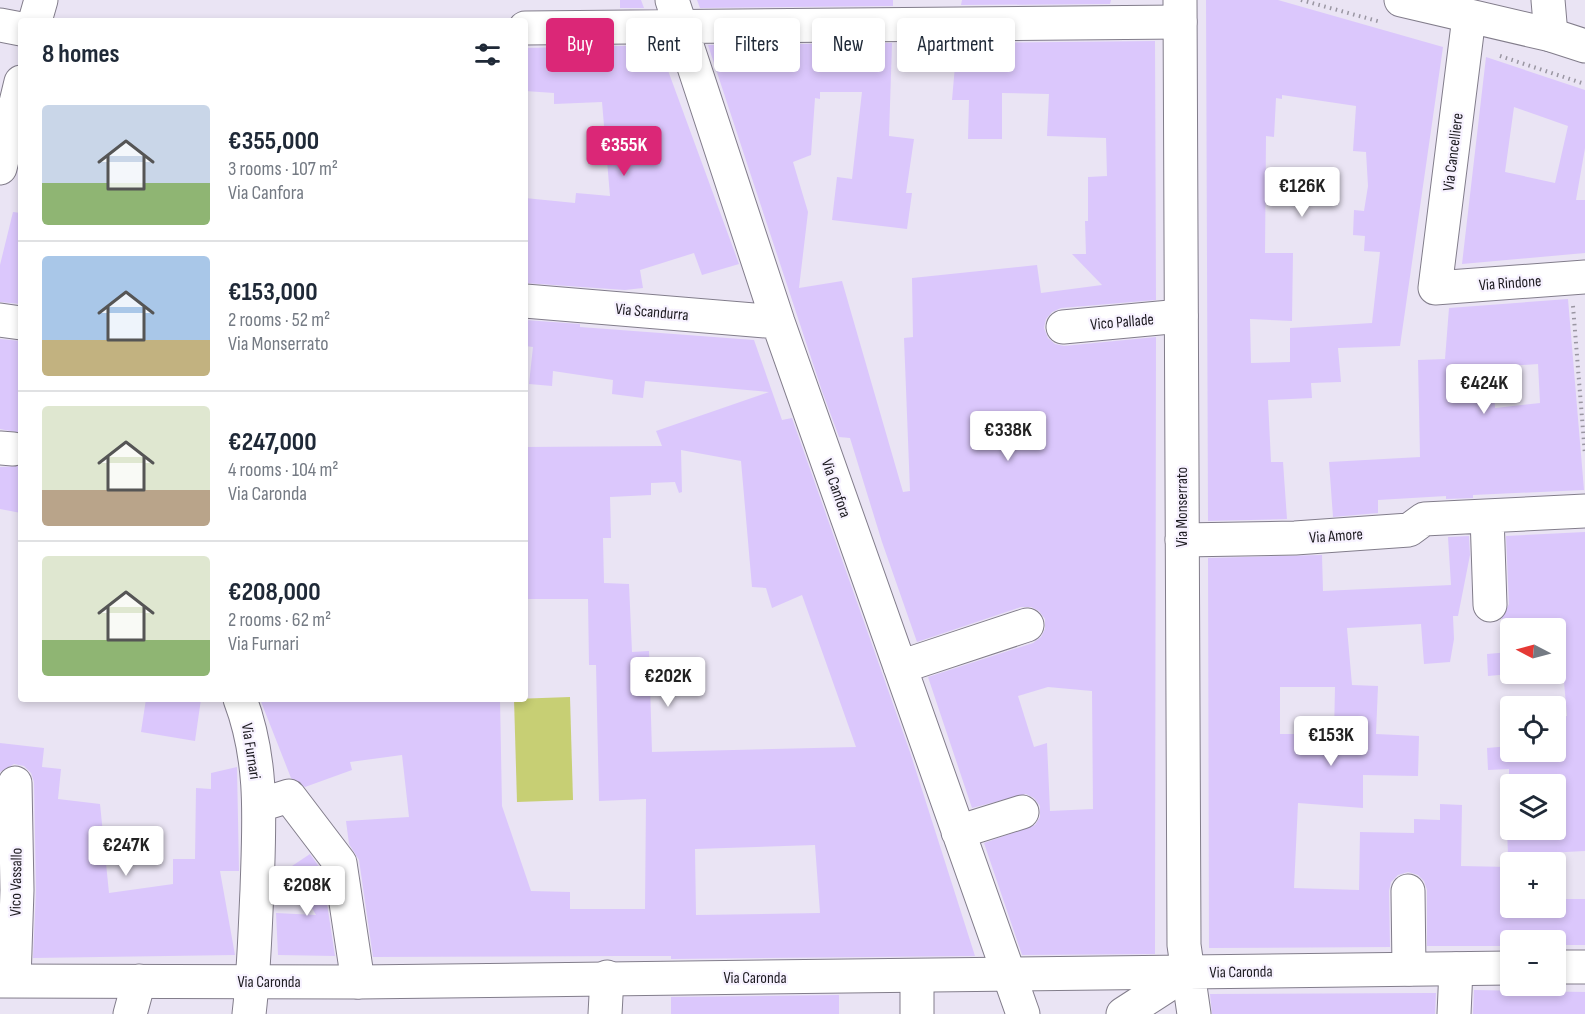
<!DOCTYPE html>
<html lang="en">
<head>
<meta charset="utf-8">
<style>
  body { margin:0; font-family:"Sofia Sans Condensed",sans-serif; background:#f6f6f7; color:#1f2937; height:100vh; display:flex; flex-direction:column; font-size:22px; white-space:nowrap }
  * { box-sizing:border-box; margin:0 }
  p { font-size:20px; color:#747a83 }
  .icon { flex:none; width:33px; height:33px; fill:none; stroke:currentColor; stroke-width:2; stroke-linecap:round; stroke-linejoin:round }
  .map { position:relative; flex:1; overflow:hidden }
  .side { position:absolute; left:18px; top:18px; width:510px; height:684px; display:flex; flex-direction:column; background:#fff; border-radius:6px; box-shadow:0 3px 9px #0003 }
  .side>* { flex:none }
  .guide { position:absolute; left:546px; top:18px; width:570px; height:54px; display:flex; gap:12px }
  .needle { width:39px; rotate:276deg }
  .buttons { position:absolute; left:1500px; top:618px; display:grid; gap:12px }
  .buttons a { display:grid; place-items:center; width:66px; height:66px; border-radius:6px; background:#fff; box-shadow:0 3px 9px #0003; font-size:30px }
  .price { position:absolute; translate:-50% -51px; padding:0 14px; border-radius:6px; background:#fff; color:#222; font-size:20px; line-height:39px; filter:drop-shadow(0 2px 3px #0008) }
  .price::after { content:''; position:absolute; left:50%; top:36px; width:18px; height:14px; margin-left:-9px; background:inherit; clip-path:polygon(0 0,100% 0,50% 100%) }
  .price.active { background:#db2777; color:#fff }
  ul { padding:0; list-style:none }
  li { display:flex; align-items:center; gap:18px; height:150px; padding:0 24px }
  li+li { border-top:2px solid #e0e1e3 }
  li span { display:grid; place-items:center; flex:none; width:168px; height:120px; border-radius:6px; color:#555 }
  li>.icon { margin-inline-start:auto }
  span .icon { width:72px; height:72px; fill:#fffc; stroke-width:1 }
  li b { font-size:26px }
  h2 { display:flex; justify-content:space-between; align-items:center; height:72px; padding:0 24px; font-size:26px }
  .pill { padding:0 21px; border-radius:6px; background:#fff; box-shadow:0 3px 9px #0003; font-size:21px; line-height:54px }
  .pill.active { background:#db2777; color:#fff }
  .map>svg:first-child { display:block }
</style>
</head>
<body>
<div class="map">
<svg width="1585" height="1014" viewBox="0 0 1585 1014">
  <rect width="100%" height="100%" fill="#eae4f4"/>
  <path fill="#c7cf74" d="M 570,697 L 573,800 L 517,802 L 514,699 Z"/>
  <path fill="#dbc7fc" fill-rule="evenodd" d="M 620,0 L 641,0 L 644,8 L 620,8 Z
    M 697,0 L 893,0 L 893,6 L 700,8 Z
    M 962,0 L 1111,0 L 1110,4 L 961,5 Z
    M 1206,0 L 1278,0 L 1443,47 L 1400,346 L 1338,348 L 1341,382 L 1311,383 L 1312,398 L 1268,400 L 1271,462 L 1283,462 L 1287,519 L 1208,521 ZM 1282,95 L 1356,106 L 1353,151 L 1366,152 L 1368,186 L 1364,211 L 1354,210 L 1353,235 L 1365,236 L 1364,251 L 1380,252 L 1372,323 L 1290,328 L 1290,362 L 1251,363 L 1250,319 L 1292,321 L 1293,253 L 1265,253 L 1266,136 L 1274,137 L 1276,98 L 1282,99 Z
    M 1155,41 L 1156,300 L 1061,308 L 1052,312 L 1046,319 L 1044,328 L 1048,338 L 1055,344 L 1064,346 L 1156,337 L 1155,954 L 1022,955 L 984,843 L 1035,825 L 1040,817 L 1040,806 L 1034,798 L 1026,794 L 972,808 L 928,677 L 1033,643 L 1041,637 L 1045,629 L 1045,619 L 1039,611 L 1031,607 L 1021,607 L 917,642 L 882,542 L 850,438 L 839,437 L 822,391 L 708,45 L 892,43 L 889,136 L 914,139 L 906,193 L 912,193 L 907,229 L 832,220 L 837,177 L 852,179 L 862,92 L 820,92 L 820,99 L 815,98 L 811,155 L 793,162 L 808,212 L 799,288 L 842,281 L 903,492 L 910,491 L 904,338 L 913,337 L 912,278 L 1037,265 L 1041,293 L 1102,285 L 1072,254 L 1086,254 L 1085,221 L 1088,221 L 1088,177 L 1107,176 L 1106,138 L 1047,136 L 1049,94 L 1002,93 L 1002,139 L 968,139 L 969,100 L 952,100 L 957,43 ZM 1048,687 L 1092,691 L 1093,809 L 1050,811 L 1047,743 L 1034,747 L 1018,696 Z
    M 617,46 L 659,46 L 739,264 L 702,275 L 694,253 L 640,270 L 643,288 L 625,290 L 525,283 L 525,198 L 575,203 L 576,193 L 610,196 L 602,102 L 554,104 L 554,93 L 525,91 L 525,48 Z
    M 1486,57 L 1585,90 L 1585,148 L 1576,200 L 1585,200 L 1585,253 L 1462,264 ZM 1514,107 L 1568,126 L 1555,183 L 1505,172 Z
    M 13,212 L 21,213 L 21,304 L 0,302 L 0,265 Z
    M 1568,299 L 1584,490 L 1473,495 L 1473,498 L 1446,499 L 1446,496 L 1378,500 L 1378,513 L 1333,517 L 1329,462 L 1420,457 L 1418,360 L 1445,359 L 1449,308 ZM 1538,364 L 1540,403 L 1495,408 L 1493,367 Z
    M 525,320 L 580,324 L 580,327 L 754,340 L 782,420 L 792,418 L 910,752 L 975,956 L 671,959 L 671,956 L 619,956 L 373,957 L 359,860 L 349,844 L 346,821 L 409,817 L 402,755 L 350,762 L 352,770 L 305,787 L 291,778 L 260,699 L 500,699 L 502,806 L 531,891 L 570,892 L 570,909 L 645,909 L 646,799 L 599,801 L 596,665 L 589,665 L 588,599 L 525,599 L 525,447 L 662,446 L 656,431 L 769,392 L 645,381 L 643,398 L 612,394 L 613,380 L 553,371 L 552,386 L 529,384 L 533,347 L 525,346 ZM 681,450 L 741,461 L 752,587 L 766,588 L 772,608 L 802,595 L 856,747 L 652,752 L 649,651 L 632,652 L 629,584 L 604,583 L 603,538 L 611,538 L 610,497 L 651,495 L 651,483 L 675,482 L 679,493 L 682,492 ZM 815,845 L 820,913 L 696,915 L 695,849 Z
    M 0,339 L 21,341 L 21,433 L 0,429 Z
    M 21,466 L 21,513 L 0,509 L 0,467 Z
    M 1585,532 L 1585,851 L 1508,855 L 1507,830 L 1556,830 L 1556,784 L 1509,784 L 1509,769 L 1488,770 L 1487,748 L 1510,746 L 1510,752 L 1556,752 L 1556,716 L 1567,716 L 1563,670 L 1556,671 L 1556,628 L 1503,628 L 1502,618 L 1509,604 L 1506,536 Z
    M 1469,536 L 1470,555 L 1458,616 L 1453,616 L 1454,639 L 1450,662 L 1424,664 L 1421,624 L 1347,628 L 1352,685 L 1378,686 L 1376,734 L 1419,736 L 1418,776 L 1363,775 L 1363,808 L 1298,803 L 1294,888 L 1359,890 L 1360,832 L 1414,833 L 1414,819 L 1440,820 L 1440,804 L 1462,805 L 1461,866 L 1510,867 L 1510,908 L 1556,908 L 1556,899 L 1585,899 L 1585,945 L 1556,945 L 1556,940 L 1510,940 L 1510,946 L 1427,946 L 1427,890 L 1424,881 L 1418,875 L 1408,872 L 1398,875 L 1391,882 L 1389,891 L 1390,947 L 1209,948 L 1208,558 L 1322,555 L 1323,591 L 1451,585 L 1448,537 ZM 1280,687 L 1335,687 L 1334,734 L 1280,734 Z
    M 1510,652 L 1510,674 L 1488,676 L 1487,654 Z
    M 146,699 L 201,699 L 195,741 L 141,732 Z
    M 0,743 L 44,748 L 42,767 L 61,769 L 58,799 L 100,804 L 109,893 L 173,884 L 173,859 L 195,859 L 196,788 L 211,789 L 211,773 L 237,767 L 239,871 L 220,871 L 235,955 L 33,958 L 36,891 L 34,782 L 31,773 L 24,766 L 14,764 L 0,772 Z
    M 310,854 L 322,871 L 335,956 L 278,955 L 276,913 L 316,915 L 289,868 Z
    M 1474,990 L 1585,992 L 1585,1014 L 1473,1014 Z
    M 1429,993 L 1436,993 L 1435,1014 L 1212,1014 L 1210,994 Z
    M 839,995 L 839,1014 L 671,1014 L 671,997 Z"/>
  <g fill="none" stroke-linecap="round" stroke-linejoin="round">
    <defs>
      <path id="minor" d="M 672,0 L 778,322 L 1023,1014
        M 1548,0 L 1551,35
        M 1469,17 L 1435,288 L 1585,277
        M 35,21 L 41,0
        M 0,25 L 21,29
        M 525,28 L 1180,22
        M 0,168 L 21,82
        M 525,301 L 778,322
        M 0,320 L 21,323
        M 1063,327 L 1181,316
        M 0,448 L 13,449
        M 1487,516 L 1490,605
        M 1182,540 L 1295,538 L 1409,530 L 1424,519 L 1585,511
        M 900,667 L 1027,625
        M 240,699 C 264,762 259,824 257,890 C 255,931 254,973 249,1014
        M 260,805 L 289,796 L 340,863 L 358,982
        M 958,832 L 1022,812
        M 1408,891 L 1409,969
        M 917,976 L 917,1014
        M 14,980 L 17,890 L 15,783
        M 130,1014 L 139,981
        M 605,1014 L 607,977
        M 1123,1014 L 1188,972
        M 1454,1014 L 1456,969"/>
      <path id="major" d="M 1180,0 L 1184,945 L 1194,1014
        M 1401,0 L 1551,35 L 1585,46
        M 1556,967 L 1585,967
        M 0,981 L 358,982 L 1510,968"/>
    </defs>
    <use href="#minor" stroke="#827d8b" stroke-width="35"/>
    <use href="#major" stroke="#827d8b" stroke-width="35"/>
    <path stroke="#9a96a2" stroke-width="4" stroke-dasharray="1.5 4.5" stroke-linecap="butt" d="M 1301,0 L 1381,22
      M 1500,56 L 1585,84
      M 1573,306 L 1585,455"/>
    <use href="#minor" stroke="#fff" stroke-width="33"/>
    <use href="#major" stroke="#fff" stroke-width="33"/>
  </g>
  <g text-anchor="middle" stroke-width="4.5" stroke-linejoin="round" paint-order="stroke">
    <g font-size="16" fill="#1d1b21" stroke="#f7f2ff">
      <text transform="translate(1452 152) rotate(-83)" y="6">Via Cancelliere</text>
      <text transform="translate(1510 282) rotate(-4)" y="6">Via Rindone</text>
      <text transform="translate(652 311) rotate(5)" y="6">Via Scandurra</text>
      <text transform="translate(1122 321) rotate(-5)" y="6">Vico Pallade</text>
      <text transform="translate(837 488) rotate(71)" y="6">Via Canfora</text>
      <text transform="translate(1181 507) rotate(-90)" y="6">Via Monserrato</text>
      <text transform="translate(1336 535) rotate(-4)" y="6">Via Amore</text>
      <text transform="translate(252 751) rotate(81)" y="6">Via Furnari</text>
      <text transform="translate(15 882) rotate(-89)" y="6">Vico Vassallo</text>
      <text transform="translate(1241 971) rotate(-1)" y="6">Via Caronda</text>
      <text x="755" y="983">Via Caronda</text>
      <text x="269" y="987">Via Caronda</text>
    </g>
  </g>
</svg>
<div class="buttons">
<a><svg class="needle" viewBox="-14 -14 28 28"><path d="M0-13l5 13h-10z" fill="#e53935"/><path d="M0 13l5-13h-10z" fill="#747a83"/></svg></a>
<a><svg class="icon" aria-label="locate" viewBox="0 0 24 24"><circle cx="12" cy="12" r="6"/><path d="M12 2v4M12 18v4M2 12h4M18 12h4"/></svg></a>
<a><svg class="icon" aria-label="layers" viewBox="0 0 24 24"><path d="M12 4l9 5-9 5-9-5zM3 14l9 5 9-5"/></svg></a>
<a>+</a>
<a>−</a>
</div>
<b class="price active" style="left:624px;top:177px">€355K</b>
<b class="price" style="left:1302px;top:218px">€126K</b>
<b class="price" style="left:1484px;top:415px">€424K</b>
<b class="price" style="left:1008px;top:462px">€338K</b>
<b class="price" style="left:668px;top:708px">€202K</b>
<b class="price" style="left:1331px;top:767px">€153K</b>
<b class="price" style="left:126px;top:877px">€247K</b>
<b class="price" style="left:307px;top:917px">€208K</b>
<div class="guide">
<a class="pill active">Buy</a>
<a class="pill">Rent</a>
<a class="pill">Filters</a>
<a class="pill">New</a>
<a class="pill">Apartment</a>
</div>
<section class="side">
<h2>8 homes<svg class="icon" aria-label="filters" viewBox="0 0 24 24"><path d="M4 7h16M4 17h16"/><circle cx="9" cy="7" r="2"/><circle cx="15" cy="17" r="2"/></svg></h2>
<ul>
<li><span style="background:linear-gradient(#c9d6e8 65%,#8fb573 0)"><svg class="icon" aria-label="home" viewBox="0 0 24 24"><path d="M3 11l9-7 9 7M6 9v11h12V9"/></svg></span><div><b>€355,000</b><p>3 rooms · 107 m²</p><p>Via Canfora</p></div></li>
<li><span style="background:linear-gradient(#a9c7e8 70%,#c2b280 0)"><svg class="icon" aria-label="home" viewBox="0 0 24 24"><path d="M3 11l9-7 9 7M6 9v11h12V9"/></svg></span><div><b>€153,000</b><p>2 rooms · 52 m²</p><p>Via Monserrato</p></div></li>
<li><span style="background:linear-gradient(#dfe7d0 70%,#b9a48a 0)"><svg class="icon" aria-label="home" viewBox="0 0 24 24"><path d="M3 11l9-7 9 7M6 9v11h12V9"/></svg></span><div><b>€247,000</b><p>4 rooms · 104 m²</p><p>Via Caronda</p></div></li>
<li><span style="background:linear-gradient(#dfe7d0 70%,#8fb573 0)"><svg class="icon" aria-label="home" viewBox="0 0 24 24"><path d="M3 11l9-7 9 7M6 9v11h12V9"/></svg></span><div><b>€208,000</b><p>2 rooms · 62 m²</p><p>Via Furnari</p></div></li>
</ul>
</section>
</div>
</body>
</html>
